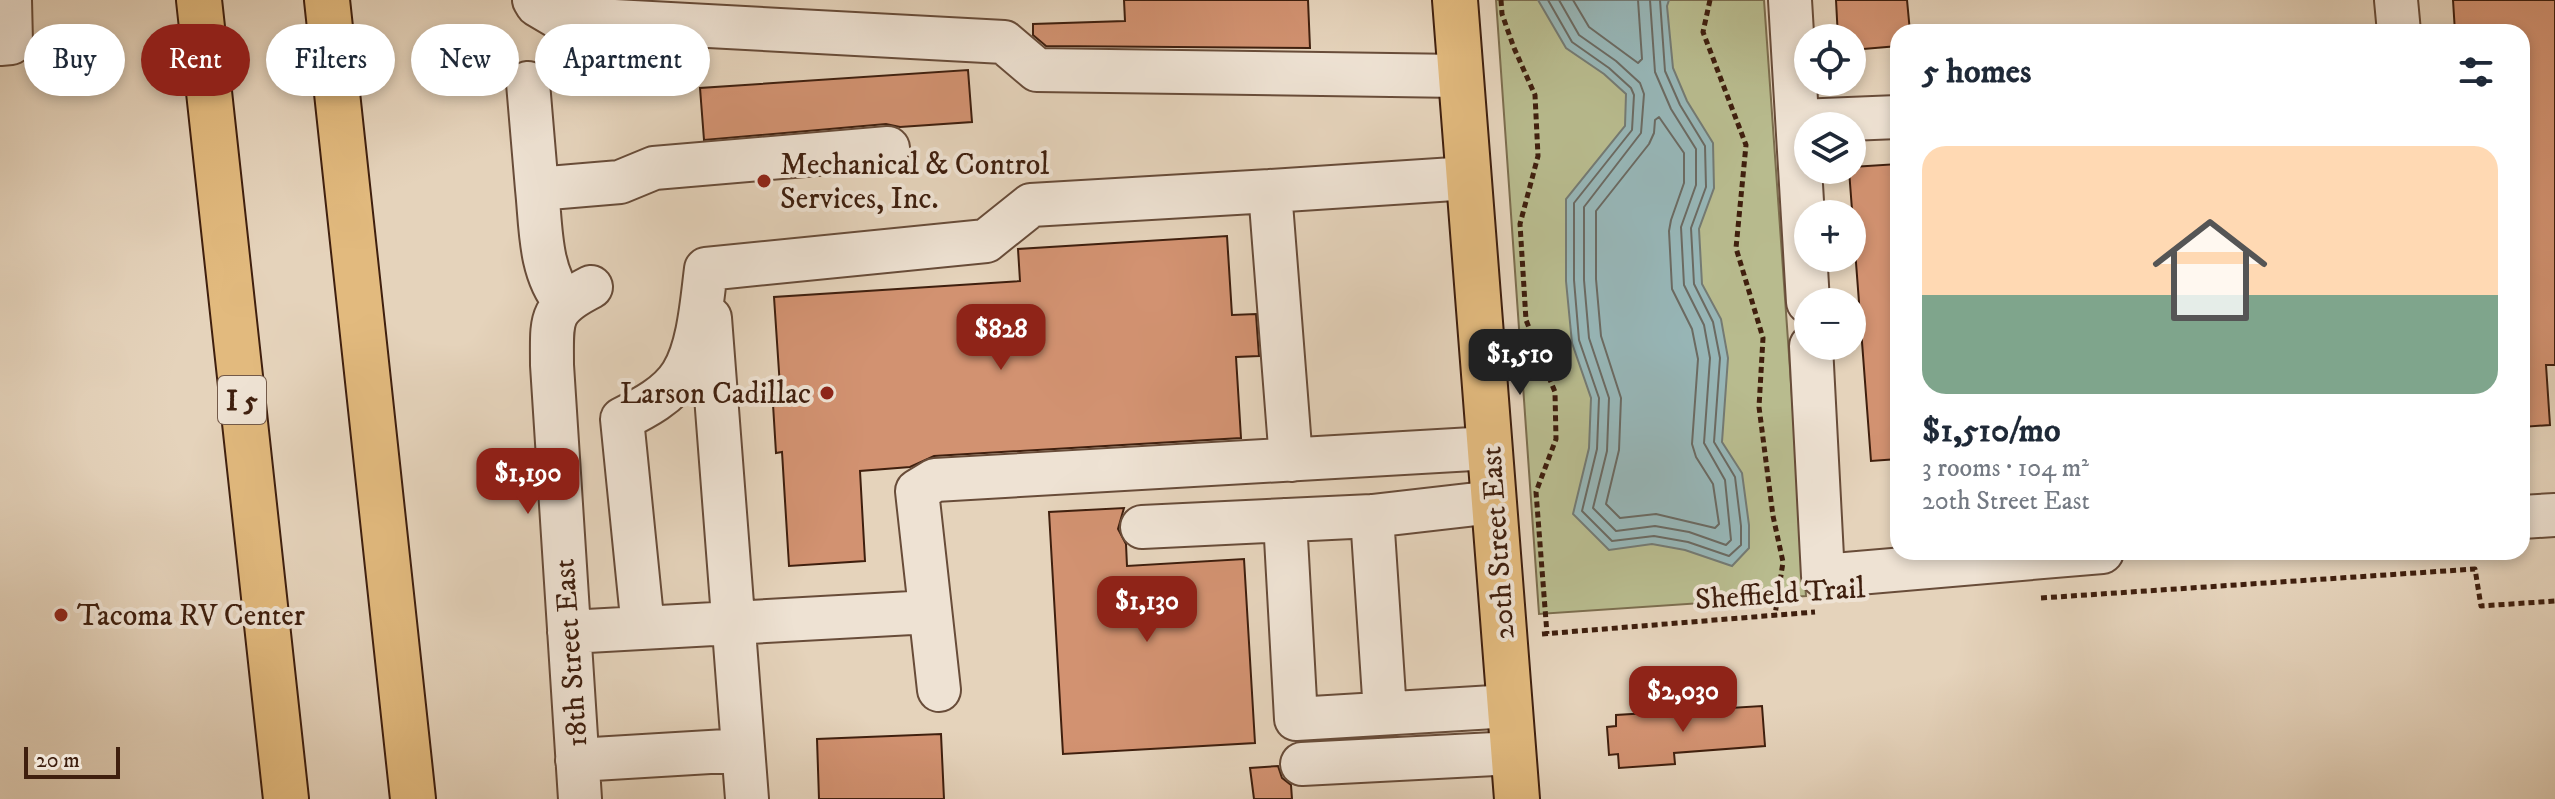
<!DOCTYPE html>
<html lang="en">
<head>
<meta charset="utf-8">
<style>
  body { margin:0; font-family:"IM FELL DW Pica",serif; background:#f6f6f7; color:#1f2937; height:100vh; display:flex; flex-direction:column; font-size:30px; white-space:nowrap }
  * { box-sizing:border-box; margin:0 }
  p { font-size:26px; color:#747a83 }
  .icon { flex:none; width:44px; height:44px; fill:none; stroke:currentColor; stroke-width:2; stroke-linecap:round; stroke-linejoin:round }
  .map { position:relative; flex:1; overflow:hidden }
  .side { position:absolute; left:1890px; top:24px; width:640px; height:536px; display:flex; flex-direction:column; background:#fff; border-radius:24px; box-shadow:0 4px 12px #0003 }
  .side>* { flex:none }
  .banner { position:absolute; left:24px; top:24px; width:760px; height:72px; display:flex; gap:16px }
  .buttons { position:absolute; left:1794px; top:24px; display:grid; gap:16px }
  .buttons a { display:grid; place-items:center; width:72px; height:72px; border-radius:50%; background:#fff; box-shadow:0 4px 12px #0003; font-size:40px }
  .scale { position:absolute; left:24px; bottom:20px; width:96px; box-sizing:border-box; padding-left:8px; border:4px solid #3f1f0e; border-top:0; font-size:22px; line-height:28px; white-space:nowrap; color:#3f1f0e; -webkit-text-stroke:6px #eee2d3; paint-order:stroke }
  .price { position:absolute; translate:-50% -68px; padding:0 18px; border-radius:16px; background:#8f2418; color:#fff; font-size:26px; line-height:52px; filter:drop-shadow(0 2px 4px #0008) }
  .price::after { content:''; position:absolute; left:50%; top:48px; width:24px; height:18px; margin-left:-12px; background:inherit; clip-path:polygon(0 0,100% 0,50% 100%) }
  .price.active { background:#222; color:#fff }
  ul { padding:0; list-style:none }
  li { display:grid; align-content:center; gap:16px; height:424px; padding:0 32px }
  li span { display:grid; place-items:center; height:248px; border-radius:24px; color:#555 }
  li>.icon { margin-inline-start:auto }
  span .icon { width:144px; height:144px; fill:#fffc; stroke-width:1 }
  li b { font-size:34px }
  h2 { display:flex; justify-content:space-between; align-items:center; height:96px; padding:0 32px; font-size:34px }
  .chip { padding:0 28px; border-radius:36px; background:#fff; box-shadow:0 4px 12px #0003; font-size:28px; line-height:72px }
  .chip.active { background:#8f2418; color:#fff }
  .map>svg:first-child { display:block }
</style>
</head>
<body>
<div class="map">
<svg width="2555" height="799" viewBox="0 0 2555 799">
  <rect width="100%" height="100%" fill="#e5d3bb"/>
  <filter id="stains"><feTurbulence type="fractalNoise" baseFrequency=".0025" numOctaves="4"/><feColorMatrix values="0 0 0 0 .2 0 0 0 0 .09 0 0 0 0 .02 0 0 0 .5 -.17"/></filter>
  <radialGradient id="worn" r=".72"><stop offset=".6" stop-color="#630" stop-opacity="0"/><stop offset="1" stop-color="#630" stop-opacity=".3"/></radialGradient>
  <path fill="#b8bb8e" stroke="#7c6d4e" stroke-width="2" d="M 1496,0 L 1764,0 L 1806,596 L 1539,614 Z"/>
  <path fill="#97b6b7" stroke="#747a73" stroke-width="2" d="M 1538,0 L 1669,0 L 1667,6 L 1673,68 L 1687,101 L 1713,143 L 1714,188 L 1699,229 L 1702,284 L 1721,319 L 1728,358 L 1722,442 L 1742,473 L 1749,525 L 1749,548 L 1732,566 L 1685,550 L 1652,544 L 1609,550 L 1573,514 L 1589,448 L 1591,398 L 1572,343 L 1566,281 L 1566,199 L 1625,126 L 1626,94 L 1604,74 L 1566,48 Z"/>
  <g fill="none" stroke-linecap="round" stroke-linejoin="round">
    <path stroke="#6b6a62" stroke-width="2" d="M 1548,0 L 1572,42 L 1609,68 L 1631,88 L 1634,95 L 1632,130 L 1574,203 L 1574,280 L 1579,340 L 1599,398 L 1597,449 L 1582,511 L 1612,541 L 1654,536 L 1688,542 L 1729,556 L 1741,545 L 1741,526 L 1735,477 L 1714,442 L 1720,358 L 1713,322 L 1694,284 L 1691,228 L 1706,187 L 1705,146 L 1680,105 L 1665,71 L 1660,0
      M 1559,0 L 1579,35 L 1616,61 L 1640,83 L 1644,94 L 1641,133 L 1584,207 L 1584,280 L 1589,338 L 1609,398 L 1607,451 L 1593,508 L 1616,531 L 1655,526 L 1689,532 L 1726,545 L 1731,540 L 1725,480 L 1704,443 L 1710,358 L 1704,325 L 1684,285 L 1681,227 L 1696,185 L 1696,149 L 1671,109 L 1655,72 L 1650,0
      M 1573,0 L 1589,27 L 1638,63 L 1642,59 L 1638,0
      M 1659,117 L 1684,153 L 1684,183 L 1671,220 L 1669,231 L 1672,289 L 1692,329 L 1698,359 L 1692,444 L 1696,457 L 1713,484 L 1719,524 L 1715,528 L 1656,514 L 1620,518 L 1606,504 L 1619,450 L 1621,398 L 1601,336 L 1596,279 L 1596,211 L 1649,144 L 1654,133 L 1655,120 Z"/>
  </g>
  <path fill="#d29271" stroke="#3f1f0e" stroke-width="2" d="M 1124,0 L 1308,0 L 1310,48 L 1046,46 L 1033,35 L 1033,24 L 1125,21 Z
    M 1836,0 L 1907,0 L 1910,32 L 1898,32 L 1898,46 L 1852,50 L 1852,38 L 1838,38 Z
    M 2453,0 L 2555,0 L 2555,365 L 2546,365 L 2550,425 L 2522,427 L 2522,32 L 2455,32 Z
    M 968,70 L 972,122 L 900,127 L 886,124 L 704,140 L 700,88 Z
    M 1898,164 L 1898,459 L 1871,461 L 1849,170 L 1852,167 Z
    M 1227,236 L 1232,315 L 1256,314 L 1259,356 L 1236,357 L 1241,438 L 934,456 L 910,467 L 860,471 L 865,561 L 789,566 L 782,452 L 776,453 L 772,388 L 780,387 L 774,297 L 1020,281 L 1018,249 Z
    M 1124,508 L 1118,529 L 1126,544 L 1127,566 L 1244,559 L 1255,743 L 1063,754 L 1049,512 Z
    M 1762,706 L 1765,746 L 1674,753 L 1675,764 L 1619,768 L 1618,754 L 1609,755 L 1607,727 L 1616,726 L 1616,715 Z
    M 941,734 L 944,799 L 819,799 L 817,739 Z
    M 1278,766 L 1282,778 L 1291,785 L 1292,799 L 1254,799 L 1250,768 Z"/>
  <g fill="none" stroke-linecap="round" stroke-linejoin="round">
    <defs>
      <path id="minor" d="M 534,0 L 537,5 L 559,18 L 1004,42 L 1037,70 L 1460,76
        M 1790,0 L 1808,302
        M 2396,0 L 2399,32
        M 0,44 L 11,43 L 10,0
        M 528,83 L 537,189
        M 1799,121 L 1898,117
        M 1270,191 L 1469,178
        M 564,301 C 539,271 541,226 537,189 L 620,182 L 654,168 L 888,148
        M 710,318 L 747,799
        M 1811,346 L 1823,576 L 2102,552
        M 1372,516 L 1385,712
        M 2522,517 L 2555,515
        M 1285,520 L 1296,719 L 1510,706
        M 1142,527 L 1372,516 L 1494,502
        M 643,628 L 622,419 C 644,408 669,395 682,374 C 699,347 702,300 706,269 L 986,241 L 1031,205 L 1270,191 L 1291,460
        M 569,632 L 930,612
        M 939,690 L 917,491 L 935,480 L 1490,448
        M 577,760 L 743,750
        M 1302,764 L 1514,753
        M 580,799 L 552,365 C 552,319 548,309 591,287"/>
      <path id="major" d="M 1455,0 L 1517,799"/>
      <path id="highway" d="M 199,0 L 286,799
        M 327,0 L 413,799"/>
    </defs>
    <use href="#minor" stroke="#684c39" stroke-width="46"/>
    <use href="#major" stroke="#3f1f0e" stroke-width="48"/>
    <use href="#highway" stroke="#3f1f0e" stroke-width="48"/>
    <path stroke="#3f1f0e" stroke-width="5" stroke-dasharray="6 4" stroke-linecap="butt" d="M 1501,0 L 1502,14 L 1514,48 L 1535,95 L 1538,156 L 1520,224 L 1526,320 L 1555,392 L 1556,439 L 1536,492 L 1547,634
      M 1710,0 L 1703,32 L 1746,145 L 1736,248 L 1763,338 L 1759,407 L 1773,516 L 1783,562 L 1775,615
      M 2041,598 L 2475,569 L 2481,606 L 2555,601
      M 1542,634 L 1815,612"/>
    <use href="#minor" stroke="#eee2d3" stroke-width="42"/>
    <use href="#major" stroke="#e2ba7e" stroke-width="44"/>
    <use href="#highway" stroke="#e2ba7e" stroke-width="44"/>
  </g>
  <g fill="#8f2418" stroke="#eee2d3" stroke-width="3">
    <circle cx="764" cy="181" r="8"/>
    <circle cx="827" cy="393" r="8"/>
    <circle cx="61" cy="615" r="8"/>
  </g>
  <g text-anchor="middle" stroke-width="8" stroke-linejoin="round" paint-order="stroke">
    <rect fill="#eee2d3" stroke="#745a49" stroke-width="2" x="218" y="376" width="48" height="48" rx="6"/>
    <g font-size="28" font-weight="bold" fill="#3f1f0e">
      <text x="242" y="410">I 5</text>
    </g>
    <g font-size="30" fill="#3f1f0e" stroke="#eee2d3" text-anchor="start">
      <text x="780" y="174">Mechanical &amp; Control<tspan x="780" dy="34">Services, Inc.</tspan></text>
      <text x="811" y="403" text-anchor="end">Larson Cadillac</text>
      <text x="77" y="625">Tacoma RV Center</text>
    </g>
    <g font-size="30" fill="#3f1f0e" stroke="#eee2d3">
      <text transform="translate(1497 543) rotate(-94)" y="10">20th Street East</text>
      <text transform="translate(1780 593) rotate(-4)" y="10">Sheffield Trail</text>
      <text transform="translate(570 653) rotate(-94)" y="10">18th Street East</text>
    </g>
  </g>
  <rect width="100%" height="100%" filter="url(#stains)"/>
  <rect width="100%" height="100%" fill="url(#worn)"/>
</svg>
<div class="buttons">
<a><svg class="icon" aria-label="locate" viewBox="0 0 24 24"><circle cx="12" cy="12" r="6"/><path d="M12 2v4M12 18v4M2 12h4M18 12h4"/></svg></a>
<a><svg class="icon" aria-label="layers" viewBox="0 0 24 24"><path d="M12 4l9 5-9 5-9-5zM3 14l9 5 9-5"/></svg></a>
<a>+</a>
<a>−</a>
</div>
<div class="scale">20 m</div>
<b class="price" style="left:1001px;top:372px">$828</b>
<b class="price active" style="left:1520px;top:397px">$1,510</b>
<b class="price" style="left:528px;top:516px">$1,190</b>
<b class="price" style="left:1147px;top:644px">$1,130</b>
<b class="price" style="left:1683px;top:734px">$2,030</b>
<div class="banner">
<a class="chip">Buy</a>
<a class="chip active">Rent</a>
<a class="chip">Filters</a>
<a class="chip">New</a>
<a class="chip">Apartment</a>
</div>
<section class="side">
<h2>5 homes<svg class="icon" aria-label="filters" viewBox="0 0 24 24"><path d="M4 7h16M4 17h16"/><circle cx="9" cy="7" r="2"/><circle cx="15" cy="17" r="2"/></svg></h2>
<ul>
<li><span style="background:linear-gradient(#ffd9b3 60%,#7fa58c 0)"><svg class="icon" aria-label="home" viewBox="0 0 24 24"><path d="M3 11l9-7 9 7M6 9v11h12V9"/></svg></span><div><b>$1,510/mo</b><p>3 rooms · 104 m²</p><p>20th Street East</p></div></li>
</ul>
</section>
</div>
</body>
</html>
